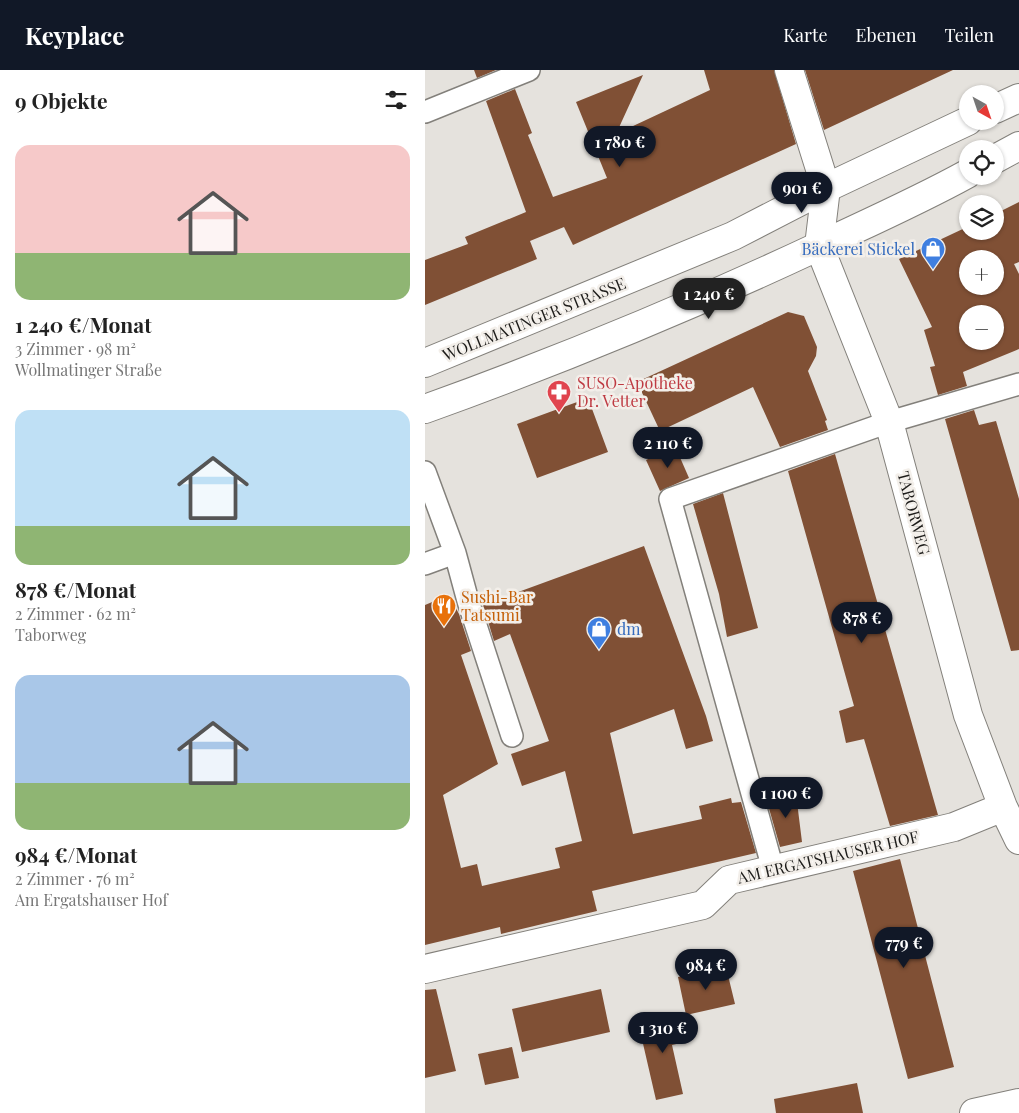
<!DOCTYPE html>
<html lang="de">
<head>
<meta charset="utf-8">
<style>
  body { margin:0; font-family:"Playfair Display",serif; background:#f2f2f2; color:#222; height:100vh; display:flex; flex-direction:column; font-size:19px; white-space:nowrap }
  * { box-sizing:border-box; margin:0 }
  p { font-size:16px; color:#767676 }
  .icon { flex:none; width:28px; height:28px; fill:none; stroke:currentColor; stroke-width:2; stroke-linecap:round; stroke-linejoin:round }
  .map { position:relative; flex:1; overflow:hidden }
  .drawer { display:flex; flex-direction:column; background:#fff; width:425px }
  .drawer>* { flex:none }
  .needle { width:32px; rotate:140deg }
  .controls { position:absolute; left:534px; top:15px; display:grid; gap:10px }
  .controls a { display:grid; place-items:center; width:45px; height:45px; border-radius:50%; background:#fff; box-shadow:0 1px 4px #0004; font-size:25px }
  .price { position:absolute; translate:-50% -42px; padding:0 11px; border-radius:18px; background:#111827; color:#fff; font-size:16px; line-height:32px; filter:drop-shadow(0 1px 2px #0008) }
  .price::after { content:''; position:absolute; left:50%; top:30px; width:15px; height:11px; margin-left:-8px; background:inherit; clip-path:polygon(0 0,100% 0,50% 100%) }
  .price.active { background:#222; color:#fff }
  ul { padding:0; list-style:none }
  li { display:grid; align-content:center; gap:10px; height:265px; padding:0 15px }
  li span { display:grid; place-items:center; height:155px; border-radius:15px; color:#555 }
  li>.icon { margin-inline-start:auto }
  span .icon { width:90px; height:90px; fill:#fffc; stroke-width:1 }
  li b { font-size:21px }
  h2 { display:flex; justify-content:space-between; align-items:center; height:60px; padding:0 15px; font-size:21px }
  header { display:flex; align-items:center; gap:30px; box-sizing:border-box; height:70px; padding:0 25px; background:#111827; color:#fff }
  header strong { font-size:24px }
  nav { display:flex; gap:28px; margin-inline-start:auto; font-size:18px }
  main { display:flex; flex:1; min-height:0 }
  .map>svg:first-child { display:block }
</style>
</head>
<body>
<header>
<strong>Keyplace</strong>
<nav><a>Karte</a><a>Ebenen</a><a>Teilen</a></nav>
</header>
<main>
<section class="drawer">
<h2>9 Objekte<svg class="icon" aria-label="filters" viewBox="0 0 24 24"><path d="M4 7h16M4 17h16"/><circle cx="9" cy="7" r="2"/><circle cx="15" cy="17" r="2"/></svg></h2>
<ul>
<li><span style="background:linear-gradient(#f6c9c9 70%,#8fb573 0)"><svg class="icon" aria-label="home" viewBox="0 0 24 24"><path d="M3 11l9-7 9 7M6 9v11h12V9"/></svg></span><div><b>1 240 €/Monat</b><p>3 Zimmer · 98 m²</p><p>Wollmatinger Straße</p></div></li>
<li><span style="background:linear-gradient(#bfe0f5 75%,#8fb573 0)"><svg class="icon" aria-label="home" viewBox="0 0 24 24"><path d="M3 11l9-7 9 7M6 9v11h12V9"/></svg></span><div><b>878 €/Monat</b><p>2 Zimmer · 62 m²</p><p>Taborweg</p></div></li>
<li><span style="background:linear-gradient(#a9c7e8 70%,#8fb573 0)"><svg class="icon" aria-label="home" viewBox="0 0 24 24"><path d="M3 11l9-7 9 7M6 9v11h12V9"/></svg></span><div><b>984 €/Monat</b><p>2 Zimmer · 76 m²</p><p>Am Ergatshauser Hof</p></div></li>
</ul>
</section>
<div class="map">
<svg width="594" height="1043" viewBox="0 0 594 1043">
  <rect width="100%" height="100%" fill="#e5e2dd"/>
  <path fill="#805035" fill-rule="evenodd" d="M 49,0 L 71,0 L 52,8 Z
    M 279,0 L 349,0 L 371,74 L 148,175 L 139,157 L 105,171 L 112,189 L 0,235 L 0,190 L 43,174 L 40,167 L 101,142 L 61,31 L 90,19 L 107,63 L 103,65 L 128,127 L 182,108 L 151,32 L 218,5 L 191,64 L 285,20 Z
    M 380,0 L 528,0 L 399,60 Z
    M 594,132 L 594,192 L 589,194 L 594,204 L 594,279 L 538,302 L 542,316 L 513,325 L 505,297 L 510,296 L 499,260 L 507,257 L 474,189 L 542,157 L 542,161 L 570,161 L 570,144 ZM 542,189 L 570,189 L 570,216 L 542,216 ZM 542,244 L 570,244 L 570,271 L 542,271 Z
    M 363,242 L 379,246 L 392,277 L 391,286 L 383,301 L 402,350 L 400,351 L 403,360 L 355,377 L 328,317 L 235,361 L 212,312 Z
    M 163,328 L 183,382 L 112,408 L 92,354 Z
    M 549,340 L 554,355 L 571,351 L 594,429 L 594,580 L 586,581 L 520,349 Z
    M 250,376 L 264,408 L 235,421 L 221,390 Z
    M 410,384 L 513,745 L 465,756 L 439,669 L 421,673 L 414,641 L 429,636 L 363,401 Z
    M 298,423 L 333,558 L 302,567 L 294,524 L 268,434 Z
    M 219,476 L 281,646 L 288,671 L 261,679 L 249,639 L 185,663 L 208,764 L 277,749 L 274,736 L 306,728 L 307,733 L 316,732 L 331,783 L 167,821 L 172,841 L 76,864 L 75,857 L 0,875 L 0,535 L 24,525 L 34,544 L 46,581 L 36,585 L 73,694 L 18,725 L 36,798 L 52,794 L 57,816 L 135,798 L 130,778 L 157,771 L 140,701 L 97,716 L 86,684 L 124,671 L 85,564 L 69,571 L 58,535 Z
    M 371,724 L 377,772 L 355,777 L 341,728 Z
    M 475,789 L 529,997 L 483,1009 L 428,801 Z
    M 301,897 L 310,934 L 261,945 L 253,907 Z
    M 11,919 L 31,1001 L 0,1008 L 0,920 Z
    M 176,919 L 185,962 L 97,982 L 87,939 Z
    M 253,943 L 260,972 L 247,975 L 258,1024 L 231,1030 L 213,952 Z
    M 87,977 L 94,1008 L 60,1015 L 53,984 Z
    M 432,1013 L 438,1043 L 351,1043 L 349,1029 Z"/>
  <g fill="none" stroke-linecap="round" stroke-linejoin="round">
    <defs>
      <path id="lane" d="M 0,42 L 104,0
        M 0,402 L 30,483 L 0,494
        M 30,483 L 43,531 L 87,666
        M 348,799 L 245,429 L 464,352 L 594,314"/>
      <path id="street" d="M 364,0 L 401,118 L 394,176 L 464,352 L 543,645 L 578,737 L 594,770
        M 0,899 L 278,835 L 304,810 L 529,757 L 578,737
        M 549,1043 L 594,1033"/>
      <path id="secondary" d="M 570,39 L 594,28
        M 570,89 L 594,76
        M 0,293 L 308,166 L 401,118 L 543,51
        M 0,339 C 133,291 264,237 392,177 C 443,153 493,131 542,104"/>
    </defs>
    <use href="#lane" stroke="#83807b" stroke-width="24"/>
    <use href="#street" stroke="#83807b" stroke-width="30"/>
    <use href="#secondary" stroke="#83807b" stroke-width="30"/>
    <use href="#lane" stroke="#fff" stroke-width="21"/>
    <use href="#street" stroke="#fff" stroke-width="28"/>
    <use href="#secondary" stroke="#fff" stroke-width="28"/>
  </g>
  <defs>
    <symbol id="shop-pin" viewBox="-11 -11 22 30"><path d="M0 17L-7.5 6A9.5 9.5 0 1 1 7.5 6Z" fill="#3f7fe0" stroke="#f3efea"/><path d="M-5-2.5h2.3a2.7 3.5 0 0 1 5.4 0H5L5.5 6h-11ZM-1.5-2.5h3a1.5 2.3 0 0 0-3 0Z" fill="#fff"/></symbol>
    <symbol id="pharmacy-pin" viewBox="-11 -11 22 30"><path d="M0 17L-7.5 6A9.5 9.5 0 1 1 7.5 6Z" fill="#e0444e" stroke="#f3efea"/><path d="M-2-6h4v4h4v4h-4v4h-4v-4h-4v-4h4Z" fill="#fff"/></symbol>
    <symbol id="restaurant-pin" viewBox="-11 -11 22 30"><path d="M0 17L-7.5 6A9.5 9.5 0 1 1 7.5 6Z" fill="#e8710a" stroke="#f3efea"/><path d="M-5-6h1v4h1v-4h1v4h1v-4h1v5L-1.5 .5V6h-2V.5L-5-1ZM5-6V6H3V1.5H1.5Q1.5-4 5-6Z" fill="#fff"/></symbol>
  </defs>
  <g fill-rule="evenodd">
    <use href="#shop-pin" x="494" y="165" width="28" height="38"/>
    <use href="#pharmacy-pin" x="120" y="308" width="28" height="38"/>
    <use href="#restaurant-pin" x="5" y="522" width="28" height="38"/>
    <use href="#shop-pin" x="160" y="545" width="28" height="38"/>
  </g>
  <g text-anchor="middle" stroke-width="5" stroke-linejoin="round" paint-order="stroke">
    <g font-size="16" fill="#366cbe" stroke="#f3efea" text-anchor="end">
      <text x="490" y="185">Bäckerei Stickel</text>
      <text x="192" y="565" text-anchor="start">dm</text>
    </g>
    <g font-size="16" fill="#1d1c1a" stroke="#f3efea">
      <text transform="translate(109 249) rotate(-22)" y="6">WOLLMATINGER STRASSE</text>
      <text transform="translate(489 443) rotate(75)" y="6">TABORWEG</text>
      <text transform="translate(403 787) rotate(-13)" y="6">AM ERGATSHAUSER HOF</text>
    </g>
    <g font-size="16" fill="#be3a42" stroke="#f3efea" text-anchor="start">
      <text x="152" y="319">SUSO-Apotheke<tspan x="152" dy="18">Dr. Vetter</tspan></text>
    </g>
    <g font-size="16" fill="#c56008" stroke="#f3efea" text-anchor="start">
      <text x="36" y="533">Sushi-Bar<tspan x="36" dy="18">Tatsumi</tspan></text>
    </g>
  </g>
</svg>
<div class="controls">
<a><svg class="needle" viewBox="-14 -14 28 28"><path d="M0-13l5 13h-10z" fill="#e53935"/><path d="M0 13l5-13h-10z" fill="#767676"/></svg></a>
<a><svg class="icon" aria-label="locate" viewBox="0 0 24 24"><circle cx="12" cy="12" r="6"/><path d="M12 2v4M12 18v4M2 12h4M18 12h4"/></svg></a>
<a><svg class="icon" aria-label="layers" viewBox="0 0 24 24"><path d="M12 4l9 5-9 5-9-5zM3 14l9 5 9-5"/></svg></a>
<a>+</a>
<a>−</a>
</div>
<b class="price" style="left:195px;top:98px">1 780 €</b>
<b class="price" style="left:377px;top:144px">901 €</b>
<b class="price active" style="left:284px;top:250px">1 240 €</b>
<b class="price" style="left:243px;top:399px">2 110 €</b>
<b class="price" style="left:437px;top:574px">878 €</b>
<b class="price" style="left:361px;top:749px">1 100 €</b>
<b class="price" style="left:479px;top:899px">779 €</b>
<b class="price" style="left:281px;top:921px">984 €</b>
<b class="price" style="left:238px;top:984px">1 310 €</b>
</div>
</main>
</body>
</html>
